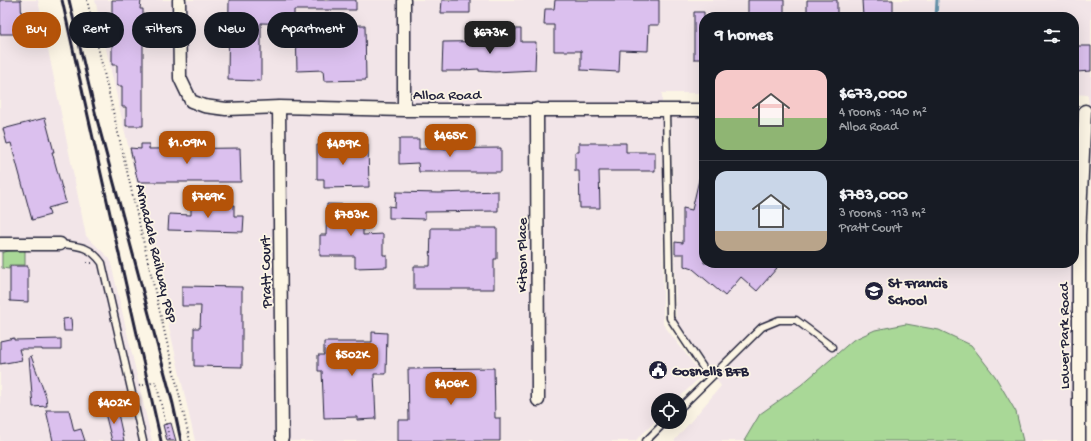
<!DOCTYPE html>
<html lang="en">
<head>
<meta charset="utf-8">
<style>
  body { margin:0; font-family:"Gochi Hand",sans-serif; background:#242831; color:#f1f3f6; height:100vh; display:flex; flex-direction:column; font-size:15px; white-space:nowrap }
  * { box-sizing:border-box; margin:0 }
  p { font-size:13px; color:#9ea1a6 }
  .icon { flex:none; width:22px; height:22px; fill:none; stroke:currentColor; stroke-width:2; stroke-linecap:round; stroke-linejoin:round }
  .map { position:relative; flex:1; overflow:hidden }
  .sheet { position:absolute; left:699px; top:12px; width:380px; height:256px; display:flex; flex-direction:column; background:#171b24; border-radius:16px; box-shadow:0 4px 16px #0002 }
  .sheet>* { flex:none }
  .banner { position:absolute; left:12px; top:12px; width:380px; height:36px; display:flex; gap:8px }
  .controls { position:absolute; left:651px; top:393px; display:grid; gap:8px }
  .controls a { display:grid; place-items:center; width:36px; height:36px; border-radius:50%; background:#171b24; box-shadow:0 4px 16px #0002; font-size:20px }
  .price { position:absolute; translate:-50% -34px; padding:0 9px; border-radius:8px; background:#b45309; color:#fff; font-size:13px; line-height:26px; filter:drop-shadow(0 1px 2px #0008) }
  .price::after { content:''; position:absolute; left:50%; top:24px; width:12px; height:9px; margin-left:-6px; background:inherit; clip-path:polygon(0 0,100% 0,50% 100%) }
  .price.selected { background:#222; color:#fff }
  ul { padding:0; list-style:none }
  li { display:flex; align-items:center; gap:12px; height:100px; padding:0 16px }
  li+li { border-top:1px solid #363941 }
  li span { display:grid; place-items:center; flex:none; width:112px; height:80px; border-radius:12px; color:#555 }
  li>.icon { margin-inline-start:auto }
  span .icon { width:48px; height:48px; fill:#fffc; stroke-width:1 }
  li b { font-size:17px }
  h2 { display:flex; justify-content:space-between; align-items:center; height:48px; padding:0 16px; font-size:17px }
  .tag { padding:0 14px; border-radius:18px; background:#171b24; box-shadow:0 4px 16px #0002; font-size:14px; line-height:36px }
  .tag.selected { background:#b45309; color:#fff }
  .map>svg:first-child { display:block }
</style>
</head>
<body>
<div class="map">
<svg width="1091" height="441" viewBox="0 0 1091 441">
  <rect width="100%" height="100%" fill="#fcf5e5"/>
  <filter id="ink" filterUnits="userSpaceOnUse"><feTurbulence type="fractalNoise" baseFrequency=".025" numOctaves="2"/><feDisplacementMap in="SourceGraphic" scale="8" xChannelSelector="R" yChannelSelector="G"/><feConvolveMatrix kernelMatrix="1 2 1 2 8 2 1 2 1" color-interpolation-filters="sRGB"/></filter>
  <g filter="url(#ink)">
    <path fill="#f2e5e8" d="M 0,0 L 38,0 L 86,236 L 110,259 L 152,441 L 0,441 Z
      M 95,0 L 1091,0 L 1091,212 L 1090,131 L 1088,95 L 1074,94 L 1074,17 L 704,17 L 704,93 L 662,93 L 663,324 L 702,375 L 677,400 L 658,400 L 658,419 L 635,441 L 195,441 Z
      M 671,115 L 704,116 L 704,263 L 1072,263 L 1072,441 L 674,441 L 721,386 L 676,320 Z"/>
    <path fill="#a9d897" stroke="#667d69" d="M 25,250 L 25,265 L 9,265 L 9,269 L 2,268 L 2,253 L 8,251 Z
      M 906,324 L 939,330 L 971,345 L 995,376 L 1016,412 L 1023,441 L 744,441 L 760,414 L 801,385 L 853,340 L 875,330 Z"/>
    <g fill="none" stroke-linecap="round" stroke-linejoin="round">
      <path stroke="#6592a9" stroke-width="3" d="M 936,17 L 937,0"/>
    </g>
    <path fill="#dbc0ee" stroke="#22223b" d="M 0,0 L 21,0 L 22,34 L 0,34 Z
      M 112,0 L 141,0 L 140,9 L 143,9 L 143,126 L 126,126 L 126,107 L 122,107 L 122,86 L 117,86 L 117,65 L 112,65 Z
      M 229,0 L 356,0 L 356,10 L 294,10 L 294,24 L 261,23 L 261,81 L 228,80 Z
      M 442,0 L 470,0 L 470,13 L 441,13 Z
      M 555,0 L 659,0 L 659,25 L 649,25 L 648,51 L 620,50 L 619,72 L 581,70 L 581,51 L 554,51 L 554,25 L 544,25 L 545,9 L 554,9 Z
      M 748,0 L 784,0 L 784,17 L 748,17 Z
      M 807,0 L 837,0 L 837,17 L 807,17 Z
      M 862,0 L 893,0 L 893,17 L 863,17 Z
      M 694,12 L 704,12 L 704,59 L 694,59 Z
      M 365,25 L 366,80 L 324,81 L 323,70 L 297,71 L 296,26 Z
      M 512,29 L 521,29 L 521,42 L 536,42 L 535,70 L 495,72 L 479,71 L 479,69 L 462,70 L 462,71 L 442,71 L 443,42 L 512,41 Z
      M 1075,46 L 1091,46 L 1091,71 L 1076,72 Z
      M 45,118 L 54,152 L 52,152 L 66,203 L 48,208 L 50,215 L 32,220 L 11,143 L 7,144 L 3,129 Z
      M 399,139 L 419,139 L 419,149 L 501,148 L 501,172 L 419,172 L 418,163 L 399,164 Z
      M 579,143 L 626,143 L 626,152 L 655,152 L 655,171 L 599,171 L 600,208 L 580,208 L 579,171 L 575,171 L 575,152 L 579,152 Z
      M 141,144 L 149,144 L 149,149 L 240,148 L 241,182 L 138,182 L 130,148 L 141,149 Z
      M 368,144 L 369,187 L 324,188 L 324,179 L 317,179 L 317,145 Z
      M 701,171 L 704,172 L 704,263 L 770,263 L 777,268 L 757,291 L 741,277 L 725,296 L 693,269 L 684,266 L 684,254 L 675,254 L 675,242 L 683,243 L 683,208 L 692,210 Z
      M 498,191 L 498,211 L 425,212 L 425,219 L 389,218 L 389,206 L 395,207 L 396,192 L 439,193 Z
      M 191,204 L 234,205 L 234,216 L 244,216 L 243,232 L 168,230 L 169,214 L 191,215 Z
      M 327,204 L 363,205 L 363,235 L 383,234 L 383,255 L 387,255 L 387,267 L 355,268 L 355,256 L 320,256 L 320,235 L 326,235 Z
      M 431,228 L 497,228 L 497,259 L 494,259 L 494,289 L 414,289 L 414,266 L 430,266 Z
      M 10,266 L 28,266 L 28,302 L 10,301 Z
      M 182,286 L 242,287 L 242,367 L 194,366 L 194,328 L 200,328 L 201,306 L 182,306 Z
      M 71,318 L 72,331 L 64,331 L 63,319 Z
      M 372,332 L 387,333 L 386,374 L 374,374 L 376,419 L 357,420 L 357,417 L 324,418 L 322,371 L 318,371 L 318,355 L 324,355 L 324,342 L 372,342 Z
      M 14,338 L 14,340 L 61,339 L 61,350 L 42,350 L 42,349 L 19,349 L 22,360 L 0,364 L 0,341 Z
      M 31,356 L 46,397 L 47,406 L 33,407 L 29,357 Z
      M 494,368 L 495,418 L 500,418 L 500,441 L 398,441 L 398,420 L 409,420 L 408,369 Z
      M 104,409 L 117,409 L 124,441 L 112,441 Z
      M 46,410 L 69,410 L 74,431 L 81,429 L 85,441 L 53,441 Z
      M 171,423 L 176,441 L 167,441 L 163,425 Z"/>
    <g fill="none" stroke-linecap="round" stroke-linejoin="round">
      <defs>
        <path id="lane" d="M 666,110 L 670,318 L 710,378
          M 60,244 C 79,246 90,246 102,263 L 143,441
          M 680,408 L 762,327 L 779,320 L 796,320 L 832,347
          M 646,441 L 665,422"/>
        <path id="street" d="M 179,0 L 180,78 L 191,101 L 204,106 L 226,109 L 279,107 L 404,110 L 704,110
          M 404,0 L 404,110
          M 279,107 L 282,438
          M 537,109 L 538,400
          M 0,244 L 60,244
          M 1079,441 L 1079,235 L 1085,111"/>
      </defs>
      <use href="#lane" stroke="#22223b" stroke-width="9"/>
      <use href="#street" stroke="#22223b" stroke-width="15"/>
      <path stroke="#22223b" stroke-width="2" stroke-dasharray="1 3" stroke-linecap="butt" d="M 87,0 L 190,441
        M 87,263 L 92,263
        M 139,386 L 156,382 L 170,441"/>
      <use href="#lane" stroke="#fcf5e5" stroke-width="6"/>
      <use href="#street" stroke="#fcf5e5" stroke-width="12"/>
      <path stroke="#22223b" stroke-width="3" d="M 62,0 L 161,441
        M 69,0 L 95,112 L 173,404 L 181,441"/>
    </g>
  </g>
  <defs>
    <symbol id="school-disc" viewBox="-11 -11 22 22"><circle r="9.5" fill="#22223b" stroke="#fcf5e5"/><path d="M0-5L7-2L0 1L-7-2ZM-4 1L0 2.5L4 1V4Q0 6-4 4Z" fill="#fff"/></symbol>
    <symbol id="civic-disc" viewBox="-11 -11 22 22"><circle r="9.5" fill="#22223b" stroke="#fcf5e5"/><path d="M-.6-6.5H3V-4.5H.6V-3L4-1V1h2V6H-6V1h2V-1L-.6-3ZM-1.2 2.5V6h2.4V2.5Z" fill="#fff"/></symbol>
  </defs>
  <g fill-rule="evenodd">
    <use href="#school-disc" x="863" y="280" width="22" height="22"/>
    <use href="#civic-disc" x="647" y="359" width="22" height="22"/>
  </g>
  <g text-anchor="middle" stroke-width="3.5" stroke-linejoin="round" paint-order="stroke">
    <g font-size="15" fill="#22223b" stroke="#fcf5e5">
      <text x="447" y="99">Alloa Road</text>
      <text transform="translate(157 253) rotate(77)" y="5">Armadale Railway PSP</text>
      <text transform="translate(521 255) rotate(-90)" y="5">Kitson Place</text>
      <text transform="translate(265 272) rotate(-91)" y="5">Pratt Court</text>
      <text transform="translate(1063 336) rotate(-90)" y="5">Lower Park Road</text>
    </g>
    <g font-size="15" font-weight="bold" fill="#22223b" stroke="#fcf5e5" text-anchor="start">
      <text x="888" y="287">St Francis<tspan x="888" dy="17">School</tspan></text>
      <text x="672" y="375">Gosnells BFB</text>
    </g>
  </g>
</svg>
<div class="controls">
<a><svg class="icon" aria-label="locate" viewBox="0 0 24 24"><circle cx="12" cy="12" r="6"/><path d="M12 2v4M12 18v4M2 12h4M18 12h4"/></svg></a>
</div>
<b class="price selected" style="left:490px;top:55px">$673K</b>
<b class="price" style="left:450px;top:158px">$465K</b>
<b class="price" style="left:187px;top:165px">$1.09M</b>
<b class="price" style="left:343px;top:166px">$489K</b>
<b class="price" style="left:208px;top:219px">$769K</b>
<b class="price" style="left:351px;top:237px">$783K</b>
<b class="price" style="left:352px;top:377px">$502K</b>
<b class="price" style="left:451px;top:406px">$406K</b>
<b class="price" style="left:114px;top:425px">$402K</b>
<div class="banner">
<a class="tag selected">Buy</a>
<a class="tag">Rent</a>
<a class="tag">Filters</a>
<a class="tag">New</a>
<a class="tag">Apartment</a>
</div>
<section class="sheet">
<h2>9 homes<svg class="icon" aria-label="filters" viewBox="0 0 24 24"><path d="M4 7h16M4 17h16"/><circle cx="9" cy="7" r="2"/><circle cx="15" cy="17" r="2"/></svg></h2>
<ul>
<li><span style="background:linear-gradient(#f6c9c9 60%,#8fb573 0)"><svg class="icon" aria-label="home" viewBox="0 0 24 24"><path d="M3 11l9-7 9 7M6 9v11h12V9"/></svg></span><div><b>$673,000</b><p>4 rooms · 140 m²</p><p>Alloa Road</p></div></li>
<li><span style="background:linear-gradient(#c9d6e8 75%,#b9a48a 0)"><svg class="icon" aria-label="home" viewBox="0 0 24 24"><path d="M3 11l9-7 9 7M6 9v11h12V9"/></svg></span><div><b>$783,000</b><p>3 rooms · 113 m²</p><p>Pratt Court</p></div></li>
</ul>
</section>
</div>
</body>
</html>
